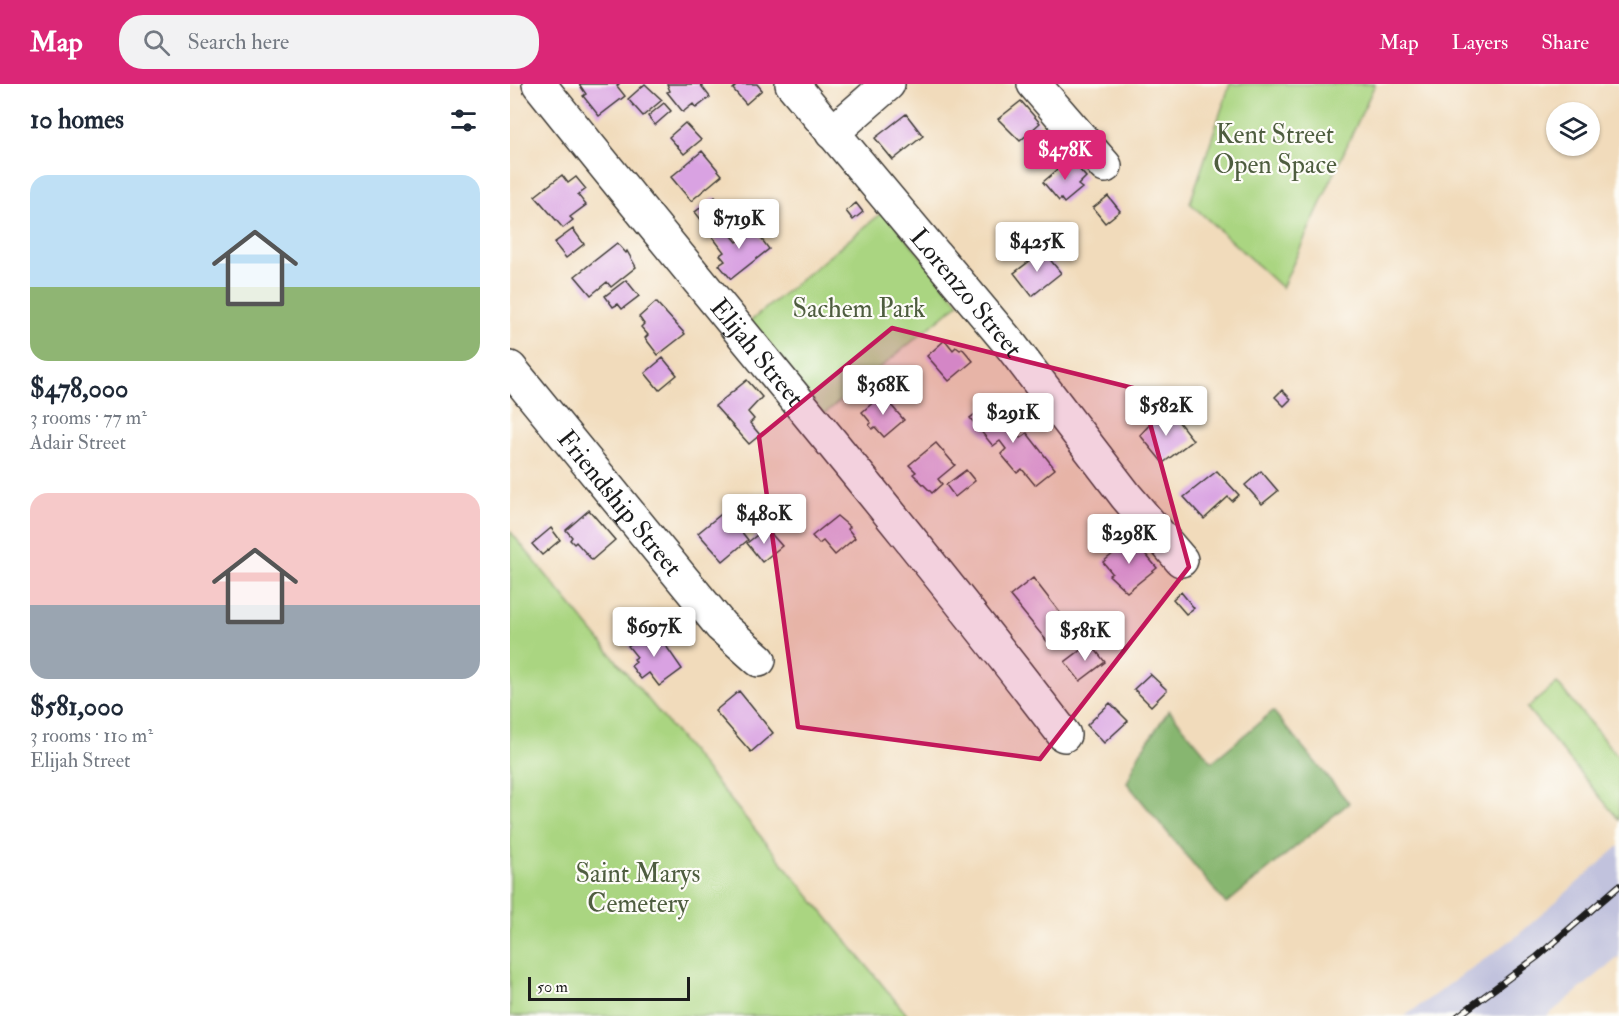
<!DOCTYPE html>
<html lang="en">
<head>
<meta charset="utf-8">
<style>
  body { margin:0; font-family:"IM FELL Double Pica",serif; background:#f2f2f3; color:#1f2937; height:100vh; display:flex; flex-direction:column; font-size:22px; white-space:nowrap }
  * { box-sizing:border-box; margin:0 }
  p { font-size:20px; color:#747a83 }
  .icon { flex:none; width:33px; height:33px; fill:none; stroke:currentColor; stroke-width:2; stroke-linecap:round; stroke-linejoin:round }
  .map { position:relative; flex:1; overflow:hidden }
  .sheet { display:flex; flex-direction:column; background:#fff; width:510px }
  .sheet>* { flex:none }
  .controls { position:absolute; left:1036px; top:18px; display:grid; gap:12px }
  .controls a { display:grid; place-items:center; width:54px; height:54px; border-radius:50%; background:#fff; box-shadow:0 2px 4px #0004; font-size:30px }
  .scale { position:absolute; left:18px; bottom:15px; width:162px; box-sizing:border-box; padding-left:6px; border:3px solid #1c1c1c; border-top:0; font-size:16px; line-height:21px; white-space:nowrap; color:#1c1c1c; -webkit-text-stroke:4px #fdfcf7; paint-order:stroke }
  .price { position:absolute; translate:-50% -51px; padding:0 14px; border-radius:6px; background:#fff; color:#222; font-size:20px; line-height:39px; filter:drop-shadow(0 2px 3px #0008) }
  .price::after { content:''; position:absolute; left:50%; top:36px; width:18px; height:14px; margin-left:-9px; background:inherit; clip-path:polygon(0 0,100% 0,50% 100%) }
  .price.selected { background:#db2777; color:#fff }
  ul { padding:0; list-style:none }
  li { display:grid; align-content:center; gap:12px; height:318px; padding:0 30px }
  li span { display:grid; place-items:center; height:186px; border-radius:18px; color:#555 }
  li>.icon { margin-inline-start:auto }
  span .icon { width:108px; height:108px; fill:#fffc; stroke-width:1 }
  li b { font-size:26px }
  h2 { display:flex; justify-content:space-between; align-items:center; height:72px; padding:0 30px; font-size:26px }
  header { display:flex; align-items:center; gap:36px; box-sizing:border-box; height:84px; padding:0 30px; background:#db2777; color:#fff }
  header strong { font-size:28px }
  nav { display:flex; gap:33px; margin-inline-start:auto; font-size:21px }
  .search { width:420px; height:54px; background:#f2f2f3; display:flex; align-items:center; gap:15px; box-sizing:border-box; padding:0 21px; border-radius:24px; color:#747a83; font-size:22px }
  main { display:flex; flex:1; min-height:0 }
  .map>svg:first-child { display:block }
</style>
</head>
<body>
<header>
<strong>Map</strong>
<div class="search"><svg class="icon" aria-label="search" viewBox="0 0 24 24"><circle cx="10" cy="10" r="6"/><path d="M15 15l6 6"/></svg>Search here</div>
<nav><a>Map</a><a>Layers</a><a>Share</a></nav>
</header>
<main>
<section class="sheet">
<h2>10 homes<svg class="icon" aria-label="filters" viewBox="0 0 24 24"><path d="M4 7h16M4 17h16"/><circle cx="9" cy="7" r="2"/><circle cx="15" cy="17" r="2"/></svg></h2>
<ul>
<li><span style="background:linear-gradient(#bfe0f5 60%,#8fb573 0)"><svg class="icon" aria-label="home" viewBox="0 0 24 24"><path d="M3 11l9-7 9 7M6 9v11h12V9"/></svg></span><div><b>$478,000</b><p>3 rooms · 77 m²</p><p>Adair Street</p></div></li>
<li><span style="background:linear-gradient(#f6c9c9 60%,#9aa5b1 0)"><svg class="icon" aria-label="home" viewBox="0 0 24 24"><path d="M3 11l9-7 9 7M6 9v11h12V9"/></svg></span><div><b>$581,000</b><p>3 rooms · 110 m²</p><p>Elijah Street</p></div></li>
</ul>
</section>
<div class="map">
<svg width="1109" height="932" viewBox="0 0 1109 932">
  <rect width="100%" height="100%" fill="#fdfcf7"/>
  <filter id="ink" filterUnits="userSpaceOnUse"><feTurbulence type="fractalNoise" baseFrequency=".0167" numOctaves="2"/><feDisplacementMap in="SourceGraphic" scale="12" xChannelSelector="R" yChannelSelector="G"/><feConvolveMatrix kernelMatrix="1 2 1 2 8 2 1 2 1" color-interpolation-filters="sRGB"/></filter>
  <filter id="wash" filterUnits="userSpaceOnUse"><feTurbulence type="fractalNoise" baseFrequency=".008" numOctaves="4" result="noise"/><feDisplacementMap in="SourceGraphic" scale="24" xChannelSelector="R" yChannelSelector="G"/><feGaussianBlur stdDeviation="1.35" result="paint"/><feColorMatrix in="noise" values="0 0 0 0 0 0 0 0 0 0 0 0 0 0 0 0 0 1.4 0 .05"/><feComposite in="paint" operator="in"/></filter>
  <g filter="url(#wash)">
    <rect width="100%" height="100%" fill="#f1dbbb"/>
    <path fill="#c1c2dd" d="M 1109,762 L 1109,873 L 1043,927 L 1037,932 L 895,932 L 1007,852 Z"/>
    <path fill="#aad581" stroke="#63784e" stroke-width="1.5" d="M 720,0 L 865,0 L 772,204 L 680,119 Z
      M 374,127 L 449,219 L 314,330 L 238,239 Z
      M 0,447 L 398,932 L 0,932 Z
      M 1047,599 L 1109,674 L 1109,736 L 1017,624 Z"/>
    <path fill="#87b66f" stroke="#526946" stroke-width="1.5" d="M 659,626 L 702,678 L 763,627 L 839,719 L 716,820 L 617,699 L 629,670 Z"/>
    <g id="blocks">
      <path fill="#d9a2e2" d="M 69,0 L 109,0 L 107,2 L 115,12 L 89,32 L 73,12 L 76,10 Z
        M 135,0 L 152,16 L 133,32 L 118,15 Z
        M 157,0 L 190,0 L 200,13 L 186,24 L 183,20 L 173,28 L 157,8 L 160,7 Z
        M 228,0 L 247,0 L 252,6 L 236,20 L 223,5 Z
        M 511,17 L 530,39 L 510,57 L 488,35 Z
        M 154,19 L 161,27 L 145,41 L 138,32 Z
        M 396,30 L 413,52 L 383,76 L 365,54 Z
        M 175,39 L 191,56 L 174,70 L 159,53 Z
        M 192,67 L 212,91 L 181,117 L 161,93 Z
        M 560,75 L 576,93 L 568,101 L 572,104 L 554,119 L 551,115 L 549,117 L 533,98 Z
        M 52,91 L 58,99 L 66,93 L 76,105 L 68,111 L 76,121 L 60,133 L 63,136 L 53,144 L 25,112 Z
        M 598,112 L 610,127 L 595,139 L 583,124 Z
        M 205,113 L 215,126 L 196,142 L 185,128 Z
        M 346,119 L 353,128 L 343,136 L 336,127 Z
        M 213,141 L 227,158 L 244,145 L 259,165 L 221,195 L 209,181 L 215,177 L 210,171 L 214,168 L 201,151 Z
        M 63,145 L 74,160 L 56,174 L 44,159 Z
        M 107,159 L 116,169 L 117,167 L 126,183 L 101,203 L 97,198 L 81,211 L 65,192 Z
        M 533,167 L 551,189 L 522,212 L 504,189 Z
        M 116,196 L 129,212 L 112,225 L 108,220 L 103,223 L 95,212 Z
        M 146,218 L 175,250 L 148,271 L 135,254 L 138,251 L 131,243 L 134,240 L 129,233 Z
        M 435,256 L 443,266 L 446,263 L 450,266 L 452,264 L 463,277 L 439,297 L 417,272 Z
        M 153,274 L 167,291 L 149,306 L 135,289 Z
        M 380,286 L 387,291 L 382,300 L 374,295 Z
        M 237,296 L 252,313 L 238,328 L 244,335 L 240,339 L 250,351 L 239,360 L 205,322 Z
        M 772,306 L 781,315 L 774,322 L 765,313 Z
        M 372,311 L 394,336 L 374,353 L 365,343 L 362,345 L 359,341 L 361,339 L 352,328 Z
        M 481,318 L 510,354 L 517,349 L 545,385 L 525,401 L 512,385 L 507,389 L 491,370 L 496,365 L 490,357 L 483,362 L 460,334 Z
        M 660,327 L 683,356 L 653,379 L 630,351 L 645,335 L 647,338 Z
        M 426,359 L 445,381 L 428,395 L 432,400 L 422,409 L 403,390 L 406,388 L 399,381 Z
        M 456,386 L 465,397 L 445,413 L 436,401 Z
        M 707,387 L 729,411 L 722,417 L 718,413 L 694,435 L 674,413 Z
        M 751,387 L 768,407 L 752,420 L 735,401 Z
        M 79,426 L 105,456 L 82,476 L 66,458 L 64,460 L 60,456 L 62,453 L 56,446 Z
        M 215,427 L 238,456 L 213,477 L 188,449 Z
        M 327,432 L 340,443 L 338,445 L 345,454 L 325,471 L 313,457 L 309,460 L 302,452 Z
        M 41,444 L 50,456 L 32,471 L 22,460 Z
        M 256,444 L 272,462 L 252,478 L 237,459 Z
        M 622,454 L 647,484 L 617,508 L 599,491 L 602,489 L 593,478 Z
        M 523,494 L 562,544 L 540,561 L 500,512 Z
        M 671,508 L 684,524 L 676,530 L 663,515 Z
        M 143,543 L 172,585 L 149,602 L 139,589 L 131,595 L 121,582 L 126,578 L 124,575 L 127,573 L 118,562 Z
        M 580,559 L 595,578 L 570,597 L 555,578 Z
        M 640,590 L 657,606 L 641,622 L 624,605 Z
        M 229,607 L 263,649 L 241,668 L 205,627 Z
        M 600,619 L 618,637 L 594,659 L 577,641 Z"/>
    </g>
  </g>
  <g filter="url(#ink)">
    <use href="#blocks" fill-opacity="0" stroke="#3c3934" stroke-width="1.5"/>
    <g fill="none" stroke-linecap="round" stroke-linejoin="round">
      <defs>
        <g id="minor">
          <path id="s1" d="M 29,0 C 203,218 385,429 554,651"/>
          <path id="s2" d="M 282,0 L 499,259 L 616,412 L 671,476"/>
          <path d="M 524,0 L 595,82"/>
          <path d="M 322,49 L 378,0"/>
          <path id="s3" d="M 0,284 L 211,542 L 249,576"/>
        </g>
      </defs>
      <use href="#minor" stroke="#3c3934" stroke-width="36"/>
      <use href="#minor" stroke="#fff" stroke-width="33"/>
      <defs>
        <path id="rail" d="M 948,932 L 1027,873 L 1109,802"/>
      </defs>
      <use href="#rail" stroke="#1c1c1c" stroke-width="7"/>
      <use href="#rail" stroke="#fdfcf7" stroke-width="4.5" stroke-dasharray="14" stroke-linecap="butt"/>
    </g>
  </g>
  <path fill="#c2185b" fill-opacity="0.2" stroke="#c2185b" stroke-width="4.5" stroke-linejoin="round" d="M 382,244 L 631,306 L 679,483 L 530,675 L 288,643 L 249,353 Z"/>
  <g text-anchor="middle" stroke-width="4.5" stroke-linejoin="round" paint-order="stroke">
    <g font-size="26" fill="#4e5d3f" stroke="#fdfcf7">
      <text x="765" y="59">Kent Street<tspan x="765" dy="30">Open Space</tspan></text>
      <text x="349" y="233">Sachem Park</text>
      <text x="128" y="798">Saint Marys<tspan x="128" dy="30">Cemetery</tspan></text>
    </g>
    <g font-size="26" fill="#1c1c1c" stroke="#fdfcf7">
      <text dy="9" stroke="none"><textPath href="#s2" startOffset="272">Lorenzo Street</textPath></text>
      <text dy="9" stroke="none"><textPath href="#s1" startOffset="346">Elijah Street</textPath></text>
      <text dy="9" stroke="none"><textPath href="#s3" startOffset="174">Friendship Street</textPath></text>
    </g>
  </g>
</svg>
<div class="controls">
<a><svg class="icon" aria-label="layers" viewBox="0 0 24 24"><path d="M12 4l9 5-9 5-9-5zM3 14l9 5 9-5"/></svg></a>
</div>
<div class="scale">50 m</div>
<b class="price selected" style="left:555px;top:97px">$478K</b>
<b class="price" style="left:229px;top:166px">$719K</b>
<b class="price" style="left:527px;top:189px">$425K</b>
<b class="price" style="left:373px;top:332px">$368K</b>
<b class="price" style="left:656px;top:353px">$582K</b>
<b class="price" style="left:503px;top:360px">$291K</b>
<b class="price" style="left:254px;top:461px">$480K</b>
<b class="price" style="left:619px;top:481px">$298K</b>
<b class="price" style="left:144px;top:574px">$697K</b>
<b class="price" style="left:575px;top:578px">$581K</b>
</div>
</main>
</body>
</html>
